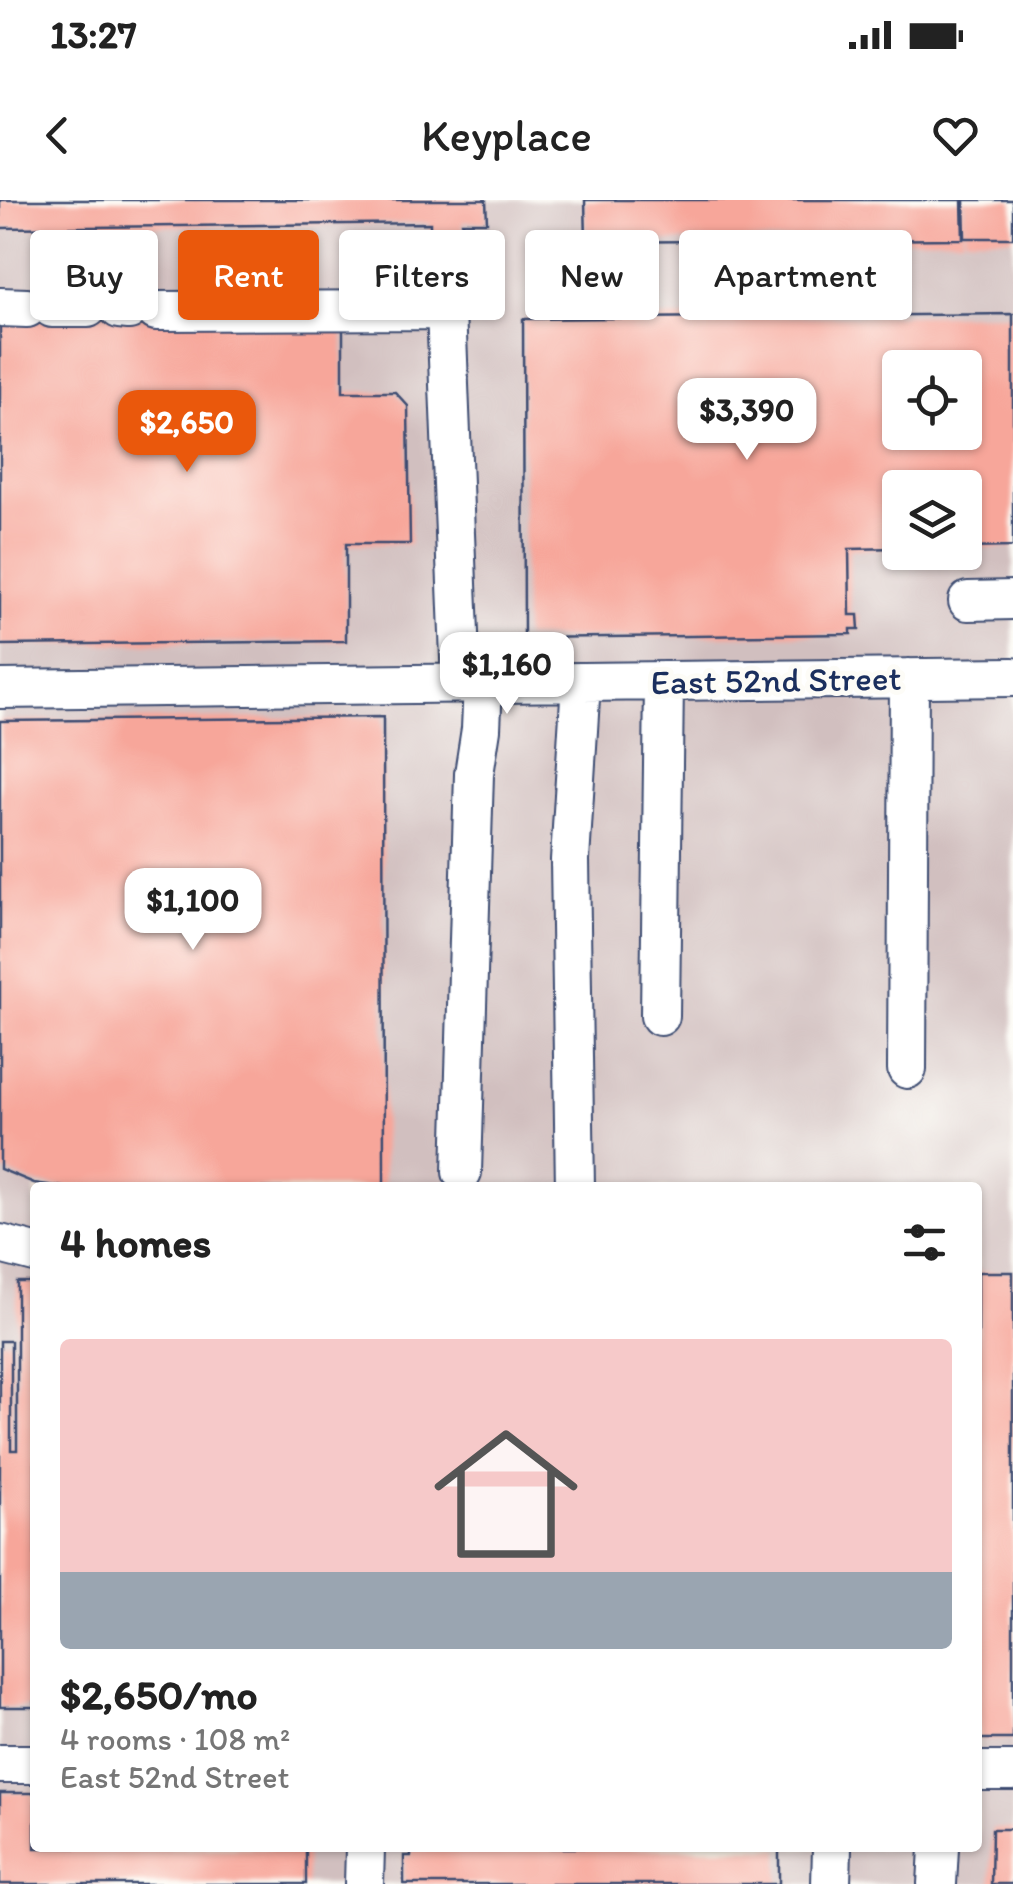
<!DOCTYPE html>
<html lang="en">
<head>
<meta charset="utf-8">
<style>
  body { margin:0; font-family:Itim,sans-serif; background:#f6f6f6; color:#222; height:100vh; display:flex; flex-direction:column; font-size:38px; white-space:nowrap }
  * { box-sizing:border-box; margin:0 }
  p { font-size:32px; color:#767676 }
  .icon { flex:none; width:55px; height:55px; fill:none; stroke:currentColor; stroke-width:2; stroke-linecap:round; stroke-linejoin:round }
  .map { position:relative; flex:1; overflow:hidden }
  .side { position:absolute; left:30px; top:982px; width:952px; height:670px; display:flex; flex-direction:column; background:#fff; border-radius:10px; box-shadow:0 2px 8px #0004 }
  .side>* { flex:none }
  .hud { position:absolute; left:30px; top:30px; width:955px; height:90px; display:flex; gap:20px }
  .tools { position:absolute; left:882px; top:150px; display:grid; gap:20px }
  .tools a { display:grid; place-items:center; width:100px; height:100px; border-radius:10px; background:#fff; box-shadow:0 2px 8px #0004; font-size:50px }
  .price { position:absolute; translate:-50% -85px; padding:0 22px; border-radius:20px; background:#fff; color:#222; font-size:32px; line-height:65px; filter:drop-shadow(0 2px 5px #0008) }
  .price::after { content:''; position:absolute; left:50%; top:60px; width:30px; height:22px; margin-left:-15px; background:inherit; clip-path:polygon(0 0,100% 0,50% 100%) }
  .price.on { background:#ea580c; color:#fff }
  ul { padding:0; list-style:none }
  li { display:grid; align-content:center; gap:20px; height:530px; padding:0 30px }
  li span { display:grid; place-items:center; height:310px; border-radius:10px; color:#555 }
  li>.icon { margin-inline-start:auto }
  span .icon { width:180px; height:180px; fill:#fffc; stroke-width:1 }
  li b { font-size:42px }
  h2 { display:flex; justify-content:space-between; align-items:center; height:120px; padding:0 30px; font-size:42px }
  .chip { padding:0 35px; border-radius:10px; background:#fff; box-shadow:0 2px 8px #0004; font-size:35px; line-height:90px }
  .chip.on { background:#ea580c; color:#fff }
  .status { display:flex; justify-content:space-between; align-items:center; height:70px; padding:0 50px; background:#fff; direction:ltr }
  .status svg { height:28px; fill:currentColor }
  header { display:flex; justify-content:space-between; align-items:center; height:130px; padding:0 30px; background:#fff; font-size:45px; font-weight:600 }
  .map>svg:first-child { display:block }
</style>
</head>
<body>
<div class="status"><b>13:27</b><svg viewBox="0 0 49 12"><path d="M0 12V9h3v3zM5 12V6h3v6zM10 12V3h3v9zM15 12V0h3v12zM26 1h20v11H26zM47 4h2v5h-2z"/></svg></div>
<header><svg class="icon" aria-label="back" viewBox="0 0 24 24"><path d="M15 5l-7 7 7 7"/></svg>Keyplace<svg class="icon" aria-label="heart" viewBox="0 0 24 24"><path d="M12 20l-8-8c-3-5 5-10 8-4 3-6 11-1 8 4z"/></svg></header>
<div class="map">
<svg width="1013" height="1684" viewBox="0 0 1013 1684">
  <rect width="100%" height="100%" fill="#fdfcf7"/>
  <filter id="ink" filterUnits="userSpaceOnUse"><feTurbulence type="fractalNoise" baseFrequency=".01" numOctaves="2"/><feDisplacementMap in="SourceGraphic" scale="20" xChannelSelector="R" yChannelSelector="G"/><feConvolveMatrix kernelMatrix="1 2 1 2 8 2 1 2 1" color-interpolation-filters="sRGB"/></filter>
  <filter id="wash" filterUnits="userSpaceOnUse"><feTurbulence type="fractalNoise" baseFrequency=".0048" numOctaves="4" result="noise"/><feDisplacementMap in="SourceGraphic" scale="40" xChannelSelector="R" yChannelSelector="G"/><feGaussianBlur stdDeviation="2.25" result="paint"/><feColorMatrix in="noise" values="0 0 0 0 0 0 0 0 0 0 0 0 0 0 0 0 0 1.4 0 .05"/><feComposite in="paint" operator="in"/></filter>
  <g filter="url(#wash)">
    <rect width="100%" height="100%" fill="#f9eedf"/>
    <path fill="#d1bfbf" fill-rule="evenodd" d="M 0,0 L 1013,0 L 1013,1684 L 0,1684 ZM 900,168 L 965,168 L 965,232 L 900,232 ZM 900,288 L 965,288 L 965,352 L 900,352 ZM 35,988 L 978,988 L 978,1648 L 35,1648 Z"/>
    <g id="blocks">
      <path fill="#f7a69a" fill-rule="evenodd" d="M 0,0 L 486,0 L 487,22 L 462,22 L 463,33 L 430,34 L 430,23 L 0,28 Z
        M 585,0 L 962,0 L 963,39 L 586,42 Z
        M 964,0 L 1013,0 L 1013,38 L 965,38 Z
        M 88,97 L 119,97 L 343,119 L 343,192 L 395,192 L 408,206 L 410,344 L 346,344 L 346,441 L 0,445 L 0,123 L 27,108 Z
        M 1013,114 L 1013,347 L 965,348 L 965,288 L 900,288 L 900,348 L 849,349 L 850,415 L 858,415 L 859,429 L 851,429 L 851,434 L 524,438 L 523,119 ZM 900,168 L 965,168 L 965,232 L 900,232 Z
        M 383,517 L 384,988 L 70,988 L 34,983 L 0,969 L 0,521 Z
        M 978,1072 L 1013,1072 L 1013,1539 L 978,1539 Z
        M 17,1082 L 35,1082 L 35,1507 L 0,1507 L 0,1141 L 11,1141 L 11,1250 L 17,1250 Z
        M 0,1593 L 35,1593 L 35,1648 L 306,1648 L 306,1684 L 0,1684 Z
        M 992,1629 L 1013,1629 L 1013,1684 L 991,1684 Z
        M 411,1648 L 779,1648 L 779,1684 L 404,1684 L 404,1656 L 411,1656 Z"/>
    </g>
  </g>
  <g filter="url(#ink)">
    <use href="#blocks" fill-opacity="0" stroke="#3c4c71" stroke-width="2.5"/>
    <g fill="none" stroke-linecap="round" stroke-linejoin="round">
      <defs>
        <path id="minor" d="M 0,107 L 27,108
          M 52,108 L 88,108
          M 119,109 L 129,110
          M 156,111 L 446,110 L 461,483
          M 968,401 L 1013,400
          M 0,489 L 1013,477
          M 660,816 L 664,481
          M 907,869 L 909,478
          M 462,972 L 474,574 L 481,529 L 483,483
          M 575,988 L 570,660 L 581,482
          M 0,1044 L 35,1053
          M 0,1564 L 35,1564
          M 978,1571 L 1013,1571
          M 364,1684 L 365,1648
          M 831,1684 L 832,1648
          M 937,1684 L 939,1648"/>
      </defs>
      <use href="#minor" stroke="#3c4c71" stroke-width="42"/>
      <use href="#minor" stroke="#fff" stroke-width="38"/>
    </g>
  </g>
  <g text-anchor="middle" stroke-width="10" stroke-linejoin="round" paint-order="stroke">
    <g font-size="35" fill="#1b2f5e" stroke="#fdfcf7">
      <text transform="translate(776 480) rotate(-1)" y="12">East 52nd Street</text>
    </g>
  </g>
</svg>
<div class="tools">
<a><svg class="icon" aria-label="locate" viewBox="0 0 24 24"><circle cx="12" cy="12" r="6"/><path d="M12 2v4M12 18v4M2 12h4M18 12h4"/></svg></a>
<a><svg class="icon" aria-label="layers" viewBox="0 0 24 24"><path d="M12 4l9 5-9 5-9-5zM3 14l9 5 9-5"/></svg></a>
</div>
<b class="price" style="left:747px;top:263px">$3,390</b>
<b class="price on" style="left:187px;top:275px">$2,650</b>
<b class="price" style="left:507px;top:517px">$1,160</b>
<b class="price" style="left:193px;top:753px">$1,100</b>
<div class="hud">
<a class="chip">Buy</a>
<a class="chip on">Rent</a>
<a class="chip">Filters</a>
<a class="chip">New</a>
<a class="chip">Apartment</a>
</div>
<section class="side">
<h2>4 homes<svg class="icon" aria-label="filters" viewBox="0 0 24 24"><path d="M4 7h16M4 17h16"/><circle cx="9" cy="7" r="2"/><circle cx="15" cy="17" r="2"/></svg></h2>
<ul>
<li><span style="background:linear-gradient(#f6c9c9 75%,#9aa5b1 0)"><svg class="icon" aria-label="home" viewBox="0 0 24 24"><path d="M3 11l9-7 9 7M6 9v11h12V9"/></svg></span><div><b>$2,650/mo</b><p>4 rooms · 108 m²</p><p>East 52nd Street</p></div></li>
</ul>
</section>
</div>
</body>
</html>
